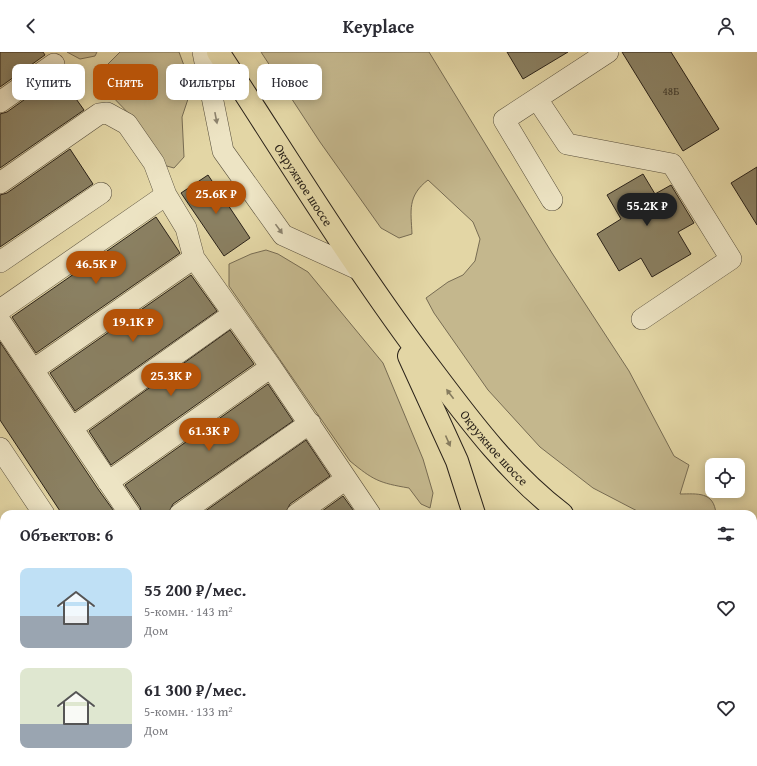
<!DOCTYPE html>
<html lang="ru">
<head>
<meta charset="utf-8">
<style>
  body { margin:0; font-family:"Gentium Book Plus",serif; background:#f2f2f3; color:#2b2b33; height:100vh; display:flex; flex-direction:column; font-size:15px; white-space:nowrap }
  * { box-sizing:border-box; margin:0 }
  p { font-size:13px; color:#7c7c81 }
  .icon { flex:none; width:22px; height:22px; fill:none; stroke:currentColor; stroke-width:2; stroke-linecap:round; stroke-linejoin:round }
  .map { position:relative; flex:1; overflow:hidden }
  .sheet { position:absolute; left:0px; top:458px; width:757px; height:256px; display:flex; flex-direction:column; background:#fff; border-radius:12px 12px 0 0; box-shadow:0 2px 10px #0003 }
  .sheet>* { flex:none }
  .top-card { position:absolute; left:12px; top:12px; width:400px; height:36px; display:flex; gap:8px }
  .fabs { position:absolute; left:705px; top:406px; display:grid; gap:8px }
  .fabs a { display:grid; place-items:center; width:40px; height:40px; border-radius:8px; background:#fff; box-shadow:0 2px 10px #0003; font-size:20px }
  .price { position:absolute; translate:-50% -34px; padding:0 9px; border-radius:14px; background:#b45309; color:#fff; font-size:13px; line-height:26px; filter:drop-shadow(0 1px 2px #0008) }
  .price::after { content:''; position:absolute; left:50%; top:24px; width:12px; height:9px; margin-left:-6px; background:inherit; clip-path:polygon(0 0,100% 0,50% 100%) }
  .price.on { background:#222; color:#fff }
  ul { padding:0; list-style:none }
  li { display:flex; align-items:center; gap:12px; height:100px; padding:0 20px }
  li span { display:grid; place-items:center; flex:none; width:112px; height:80px; border-radius:8px; color:#555 }
  li>.icon { margin-inline-start:auto }
  span .icon { width:48px; height:48px; fill:#fffc; stroke-width:1 }
  li b { font-size:17px }
  h2 { display:flex; justify-content:space-between; align-items:center; height:48px; padding:0 20px; font-size:17px }
  .tag { padding:0 14px; border-radius:8px; background:#fff; box-shadow:0 2px 10px #0003; font-size:14px; line-height:36px }
  .tag.on { background:#b45309; color:#fff }
  header { display:flex; justify-content:space-between; align-items:center; height:52px; padding:0 20px; background:#fff; font-size:18px; font-weight:700 }
  .map>svg:first-child { display:block }
</style>
</head>
<body>
<header><svg class="icon" aria-label="back" viewBox="0 0 24 24"><path d="M15 5l-7 7 7 7"/></svg>Keyplace<svg class="icon" aria-label="person" viewBox="0 0 24 24"><circle cx="12" cy="8" r="4"/><path d="M4 21q1-7 8-7t8 7"/></svg></header>
<div class="map">
<svg width="757" height="714" viewBox="0 0 757 714">
  <rect width="100%" height="100%" fill="#e3d6a5"/>
  <filter id="stains"><feTurbulence type="fractalNoise" baseFrequency=".005" numOctaves="4"/><feColorMatrix values="0 0 0 0 .2 0 0 0 0 .09 0 0 0 0 .02 0 0 0 .5 -.17"/></filter>
  <radialGradient id="worn" r=".72"><stop offset=".6" stop-color="#630" stop-opacity="0"/><stop offset="1" stop-color="#630" stop-opacity=".3"/></radialGradient>
  <path fill="#c4b78d" stroke="#776c53" d="M 67,0 L 97,0 L 95,4 L 80,7 Z
    M 120,0 L 179,0 L 189,27 L 188,47 L 182,65 L 184,105 L 174,116 L 163,113 L 134,67 L 106,38 L 105,15 Z
    M 261,0 L 429,0 L 552,201 L 629,319 L 674,404 L 689,413 L 680,442 C 697,442 714,439 716,462 L 643,462 L 593,436 L 540,395 L 488,338 L 434,261 L 426,246 L 448,230 L 463,223 L 475,209 L 480,187 L 473,170 L 428,128 C 407,144 411,159 412,182 L 399,186 L 381,176 L 320,90 Z
    M 266,198 L 278,202 L 308,220 L 383,311 L 423,407 L 433,441 L 430,456 L 421,452 L 409,436 C 379,431 373,428 350,409 L 229,234 L 229,212 L 251,202 Z
    M 753,585 L 757,587 L 757,714 L 471,714 L 473,710 L 753,710 Z"/>
  <path fill="#8a8062" stroke="#2a2219" d="M 0,0 L 43,0 L 45,3 L 0,35 Z
    M 507,0 L 568,0 L 523,27 Z
    M 622,0 L 671,0 L 719,77 L 683,99 Z
    M 59,23 L 84,58 L 0,116 L 0,62 L 7,60 Z
    M 70,97 L 93,132 L 0,195 L 0,143 L 7,141 Z
    M 757,115 L 757,173 L 731,131 Z
    M 643,122 L 655,142 L 671,133 L 694,171 L 678,180 L 691,202 L 652,225 L 641,206 L 619,219 L 597,182 L 621,167 L 607,143 Z
    M 208,123 L 250,186 L 224,204 L 181,141 Z
    M 156,165 L 180,201 L 36,301 L 12,265 Z
    M 191,223 L 217,259 L 75,359 L 50,321 Z
    M 230,278 L 254,312 L 111,413 L 89,379 Z
    M 0,290 L 98,437 L 116,462 L 62,462 L 0,368 Z
    M 268,332 L 293,369 L 173,452 L 168,462 L 142,462 L 140,455 L 125,433 Z
    M 306,388 L 330,424 L 290,452 L 285,462 L 201,462 Z
    M 343,444 L 356,462 L 318,462 Z"/>
  <g fill="none" stroke-linecap="round" stroke-linejoin="round">
    <defs>
      <path id="minor" d="M 203,0 L 223,99 L 283,183 L 360,218
        M 537,47 L 567,92 L 672,112 L 731,207 L 642,267
        M 0,50 L 54,12
        M 0,131 L 99,62 L 107,61 L 127,72 L 154,111 L 166,143 L 186,176 L 194,206 L 271,315 L 370,462
        M 552,148 L 504,68 L 608,0
        M 0,210 L 101,141
        M 0,258 L 166,143
        M 0,269 L 130,462
        M 33,318 L 194,206
        M 72,376 L 233,262
        M 0,396 L 44,462
        M 108,430 L 271,315
        M 180,462 L 310,371
        M 297,462 L 346,427
        M 209,710 L 211,714
        M 283,714 L 289,710"/>
      <g id="major">
        <path id="s1" d="M 218,0 C 289,108 356,219 434,321 C 473,373 511,423 562,462"/>
        <path d="M 409,304 L 457,409 L 474,462"/>
        <path d="M 753,563 L 757,564"/>
        <path d="M 442,714 L 444,710"/>
      </g>
    </defs>
    <use href="#minor" stroke="#584f3c" stroke-width="22"/>
    <use href="#major" stroke="#2a2219" stroke-width="24"/>
    <use href="#minor" stroke="#ede4c4" stroke-width="21"/>
    <use href="#major" stroke="#e3d6a5" stroke-width="22"/>
  </g>
  <defs><path id="oneway-solid" d="M-6-.8H1V-3.2L6.5 0L1 3.2V.8H-6Z"/></defs>
  <g fill="#8c836e">
    <use href="#oneway-solid" transform="translate(216 66) rotate(79)"/>
    <use href="#oneway-solid" transform="translate(279 177) rotate(54)"/>
  </g>
  <g fill="#867c5f">
    <use href="#oneway-solid" transform="translate(450 342) rotate(-127)"/>
    <use href="#oneway-solid" transform="translate(448 389) rotate(66)"/>
  </g>
  <g text-anchor="middle" stroke-width="3.5" stroke-linejoin="round" paint-order="stroke">
    <g font-size="11" fill="#423a2b">
      <text x="671" y="43">48Б</text>
    </g>
    <g font-size="13" fill="#2a2219" stroke="#ede4c4">
      <text dy="5" stroke="none"><textPath href="#s1" startOffset="158">Окружное шоссе</textPath></text>
      <text dy="5" stroke="none"><textPath href="#s1" startOffset="483">Окружное шоссе</textPath></text>
    </g>
  </g>
  <rect width="100%" height="100%" filter="url(#stains)"/>
  <rect width="100%" height="100%" fill="url(#worn)"/>
</svg>
<div class="fabs">
<a><svg class="icon" aria-label="locate" viewBox="0 0 24 24"><circle cx="12" cy="12" r="6"/><path d="M12 2v4M12 18v4M2 12h4M18 12h4"/></svg></a>
</div>
<b class="price" style="left:216px;top:163px">25.6K ₽</b>
<b class="price on" style="left:647px;top:175px">55.2K ₽</b>
<b class="price" style="left:96px;top:233px">46.5K ₽</b>
<b class="price" style="left:133px;top:291px">19.1K ₽</b>
<b class="price" style="left:171px;top:345px">25.3K ₽</b>
<b class="price" style="left:209px;top:400px">61.3K ₽</b>
<div class="top-card">
<a class="tag">Купить</a>
<a class="tag on">Снять</a>
<a class="tag">Фильтры</a>
<a class="tag">Новое</a>
</div>
<section class="sheet">
<h2>Объектов: 6<svg class="icon" aria-label="filters" viewBox="0 0 24 24"><path d="M4 7h16M4 17h16"/><circle cx="9" cy="7" r="2"/><circle cx="15" cy="17" r="2"/></svg></h2>
<ul>
<li><span style="background:linear-gradient(#bfe0f5 60%,#9aa5b1 0)"><svg class="icon" aria-label="home" viewBox="0 0 24 24"><path d="M3 11l9-7 9 7M6 9v11h12V9"/></svg></span><div><b>55 200 ₽/мес.</b><p>5-комн. · 143 m²</p><p>Дом</p></div><svg class="icon" aria-label="heart" viewBox="0 0 24 24"><path d="M12 20l-8-8c-3-5 5-10 8-4 3-6 11-1 8 4z"/></svg></li>
<li><span style="background:linear-gradient(#dfe7d0 70%,#9aa5b1 0)"><svg class="icon" aria-label="home" viewBox="0 0 24 24"><path d="M3 11l9-7 9 7M6 9v11h12V9"/></svg></span><div><b>61 300 ₽/мес.</b><p>5-комн. · 133 m²</p><p>Дом</p></div><svg class="icon" aria-label="heart" viewBox="0 0 24 24"><path d="M12 20l-8-8c-3-5 5-10 8-4 3-6 11-1 8 4z"/></svg></li>
</ul>
</section>
</div>
</body>
</html>
